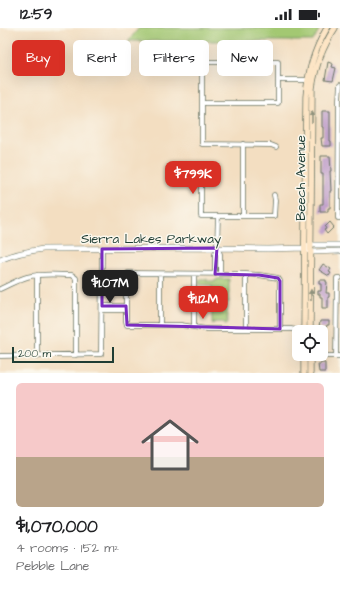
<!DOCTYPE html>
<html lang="en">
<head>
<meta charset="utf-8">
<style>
  body { margin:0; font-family:"Architects Daughter",sans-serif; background:#f2f2f2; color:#202124; height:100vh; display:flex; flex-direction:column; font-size:15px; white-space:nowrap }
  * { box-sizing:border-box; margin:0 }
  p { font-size:13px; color:#757577 }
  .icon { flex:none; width:22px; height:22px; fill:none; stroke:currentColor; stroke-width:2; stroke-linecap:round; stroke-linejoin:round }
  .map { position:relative; height:345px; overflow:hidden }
  .details { display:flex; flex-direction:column; background:#fff; flex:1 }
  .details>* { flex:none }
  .guide { position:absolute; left:12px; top:12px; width:316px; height:36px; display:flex; gap:8px }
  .fabs { position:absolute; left:292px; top:297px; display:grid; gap:8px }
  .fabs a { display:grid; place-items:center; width:36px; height:36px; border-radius:6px; background:#fff; box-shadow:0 4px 16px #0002; font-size:20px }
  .scale { position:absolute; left:12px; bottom:10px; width:102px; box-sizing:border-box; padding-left:4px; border:2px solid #1f3d34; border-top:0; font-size:11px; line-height:14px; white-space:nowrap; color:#1f3d34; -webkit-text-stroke:3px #fbf7ec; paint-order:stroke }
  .price { position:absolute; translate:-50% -34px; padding:0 9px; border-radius:8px; background:#d93025; color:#fff; font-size:13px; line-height:26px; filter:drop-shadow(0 1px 2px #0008) }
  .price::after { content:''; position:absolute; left:50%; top:24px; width:12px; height:9px; margin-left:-6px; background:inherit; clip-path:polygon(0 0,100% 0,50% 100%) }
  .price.active { background:#222; color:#fff }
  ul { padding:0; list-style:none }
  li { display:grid; align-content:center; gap:8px; height:212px; padding:0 16px }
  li+li { border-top:1px solid #e0e0e0 }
  li span { display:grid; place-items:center; height:124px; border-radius:6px; color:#555 }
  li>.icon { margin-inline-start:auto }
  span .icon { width:72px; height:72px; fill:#fffc; stroke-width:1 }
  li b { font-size:17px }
  .tag { padding:0 14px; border-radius:6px; background:#fff; box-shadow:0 4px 16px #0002; font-size:14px; line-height:36px }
  .tag.active { background:#d93025; color:#fff }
  .status { display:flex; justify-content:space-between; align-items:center; height:28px; padding:0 20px; background:#fff; direction:ltr }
  .status svg { height:11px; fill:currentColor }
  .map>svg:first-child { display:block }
</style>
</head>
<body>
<div class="status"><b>12:59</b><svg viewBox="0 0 49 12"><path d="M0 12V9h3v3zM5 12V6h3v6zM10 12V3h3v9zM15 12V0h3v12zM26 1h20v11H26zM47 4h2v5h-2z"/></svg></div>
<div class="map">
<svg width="340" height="345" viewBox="0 0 340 345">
  <rect width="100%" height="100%" fill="#fbf7ec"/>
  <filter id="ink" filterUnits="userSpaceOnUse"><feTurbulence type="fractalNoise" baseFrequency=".025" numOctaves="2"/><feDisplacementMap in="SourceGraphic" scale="8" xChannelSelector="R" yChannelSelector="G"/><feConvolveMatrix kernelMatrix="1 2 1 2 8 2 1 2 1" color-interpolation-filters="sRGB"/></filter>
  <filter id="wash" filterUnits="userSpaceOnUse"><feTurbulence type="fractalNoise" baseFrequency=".012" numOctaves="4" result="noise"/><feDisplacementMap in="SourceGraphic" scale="16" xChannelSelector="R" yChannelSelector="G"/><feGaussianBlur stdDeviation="0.9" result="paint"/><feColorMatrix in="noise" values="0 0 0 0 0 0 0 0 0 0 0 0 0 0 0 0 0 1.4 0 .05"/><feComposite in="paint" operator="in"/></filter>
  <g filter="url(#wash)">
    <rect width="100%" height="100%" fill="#f3dec1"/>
    <path fill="#a3c872" stroke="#618253" d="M 139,0 L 320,0 L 313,13 L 128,13 Z
      M 201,251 L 207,251 L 207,253 L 216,253 L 217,251 L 229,251 L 229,274 L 227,274 L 227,296 L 225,296 L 224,294 L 214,294 L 214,296 L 212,296 L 212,257 L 199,256 L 199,252 Z"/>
    <g id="blocks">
      <path fill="#c1a1ca" d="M 328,34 L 333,36 L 332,39 L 336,40 L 333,53 L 325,52 Z
        M 322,83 L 330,83 L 330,113 L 331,113 L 331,118 L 322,118 L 321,110 L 323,110 L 323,99 L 322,99 Z
        M 321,128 L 330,128 L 331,143 L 330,143 L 331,163 L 330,163 L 330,180 L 328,180 L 328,184 L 320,184 L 320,176 L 323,176 L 323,146 L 321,146 Z
        M 330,194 L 334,199 L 327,206 L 324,202 L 326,201 L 325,199 Z
        M 323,236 L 331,241 L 329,244 L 331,245 L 329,248 L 319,242 Z
        M 319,252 L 326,252 L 326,254 L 327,254 L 326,265 L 329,265 L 329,269 L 328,269 L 328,280 L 322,280 L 322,269 L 320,269 L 320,266 L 318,266 L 318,263 L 321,263 L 321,256 L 319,256 Z
        M 320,293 L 329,293 L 329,297 L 327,297 L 326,300 L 319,300 Z
        M 321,335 L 325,335 L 325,344 L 319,344 L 318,336 L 321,336 Z"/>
    </g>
  </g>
  <g filter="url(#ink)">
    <use href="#blocks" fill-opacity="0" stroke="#697565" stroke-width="1"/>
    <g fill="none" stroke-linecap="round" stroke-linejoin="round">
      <defs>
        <path id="minor" d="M 278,52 L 307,52
          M 340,57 L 339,71 L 338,190 L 340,190
          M 202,75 L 278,75 L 278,34 L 202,34 L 202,116 L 271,117 L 276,119
          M 201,147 L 201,188 L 274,188 L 275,172 L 274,167
          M 243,188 L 243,116
          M 217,220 L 220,226 L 220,246
          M 215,246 L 215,226 L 217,220 L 218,188
          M 37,247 L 37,328
          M 0,261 C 9,257 17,252 27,249 C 41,245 57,247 72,247 L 76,250 L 76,327
          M 102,278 L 126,278
          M 102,282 L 126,282
          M 160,297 L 160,246
          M 194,299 L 194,246
          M 246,301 L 246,246
          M 280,301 L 280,253 L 278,250 L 259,247 L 246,246 L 128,245 L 126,248 L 126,293 L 127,297 L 181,297 L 206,301 L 291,301 L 296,302 L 304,302
          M 0,328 L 101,326 L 102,221
          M 308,328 L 340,328
          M 336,328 L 337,250 L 340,250"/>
        <path id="tertiary" d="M 307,222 L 311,224 L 340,223
          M 0,232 C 14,226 28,223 43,221 L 217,220 L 268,221 L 305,220 L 311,217 L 340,217"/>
        <path id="secondary" d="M 304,304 L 306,69 C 308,43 314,23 327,0
          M 310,304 L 312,60 C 315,39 323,18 335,0
          M 304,326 L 304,345
          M 310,345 L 310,326"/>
      </defs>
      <use href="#minor" stroke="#697565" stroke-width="5.5"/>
      <use href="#tertiary" stroke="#697565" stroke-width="6"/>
      <use href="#secondary" stroke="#697565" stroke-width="7"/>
      <use href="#minor" stroke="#fff" stroke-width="4"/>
      <use href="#tertiary" stroke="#fff" stroke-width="5"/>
      <use href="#secondary" stroke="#fde5c5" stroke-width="5.5"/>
    </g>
    <defs><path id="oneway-solid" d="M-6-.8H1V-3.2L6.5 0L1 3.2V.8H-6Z"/></defs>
    <g fill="#8e917c">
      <use href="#oneway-solid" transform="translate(312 89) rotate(-90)"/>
      <use href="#oneway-solid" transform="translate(311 267) rotate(-90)"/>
    </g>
  </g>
  <path fill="none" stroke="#7b2cbf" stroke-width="3" stroke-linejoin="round" d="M 217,220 L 215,246 L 259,247 L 278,250 L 280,253 L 280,301 L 127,297 L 126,278 L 102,278 L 102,221 Z"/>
  <g text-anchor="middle" stroke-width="3" stroke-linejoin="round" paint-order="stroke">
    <g font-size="13" fill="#1f3d34" stroke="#fbf7ec">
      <text transform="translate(300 150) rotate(-90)" y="5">Beech Avenue</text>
      <text x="151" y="215">Sierra Lakes Parkway</text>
    </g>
  </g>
</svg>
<div class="fabs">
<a><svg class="icon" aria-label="locate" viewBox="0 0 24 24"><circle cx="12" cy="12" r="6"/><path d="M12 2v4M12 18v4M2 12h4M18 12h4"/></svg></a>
</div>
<div class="scale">200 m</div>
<b class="price" style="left:193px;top:167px">$799K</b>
<b class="price active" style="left:110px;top:276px">$1.07M</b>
<b class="price" style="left:203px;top:292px">$1.12M</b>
<div class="guide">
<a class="tag active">Buy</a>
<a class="tag">Rent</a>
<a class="tag">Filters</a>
<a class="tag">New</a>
</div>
</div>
<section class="details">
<ul>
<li><span style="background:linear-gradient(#f6c9c9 60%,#b9a48a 0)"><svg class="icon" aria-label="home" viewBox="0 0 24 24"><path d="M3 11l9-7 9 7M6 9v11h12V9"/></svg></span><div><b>$1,070,000</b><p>4 rooms · 152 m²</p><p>Pebble Lane</p></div></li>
</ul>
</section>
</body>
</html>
